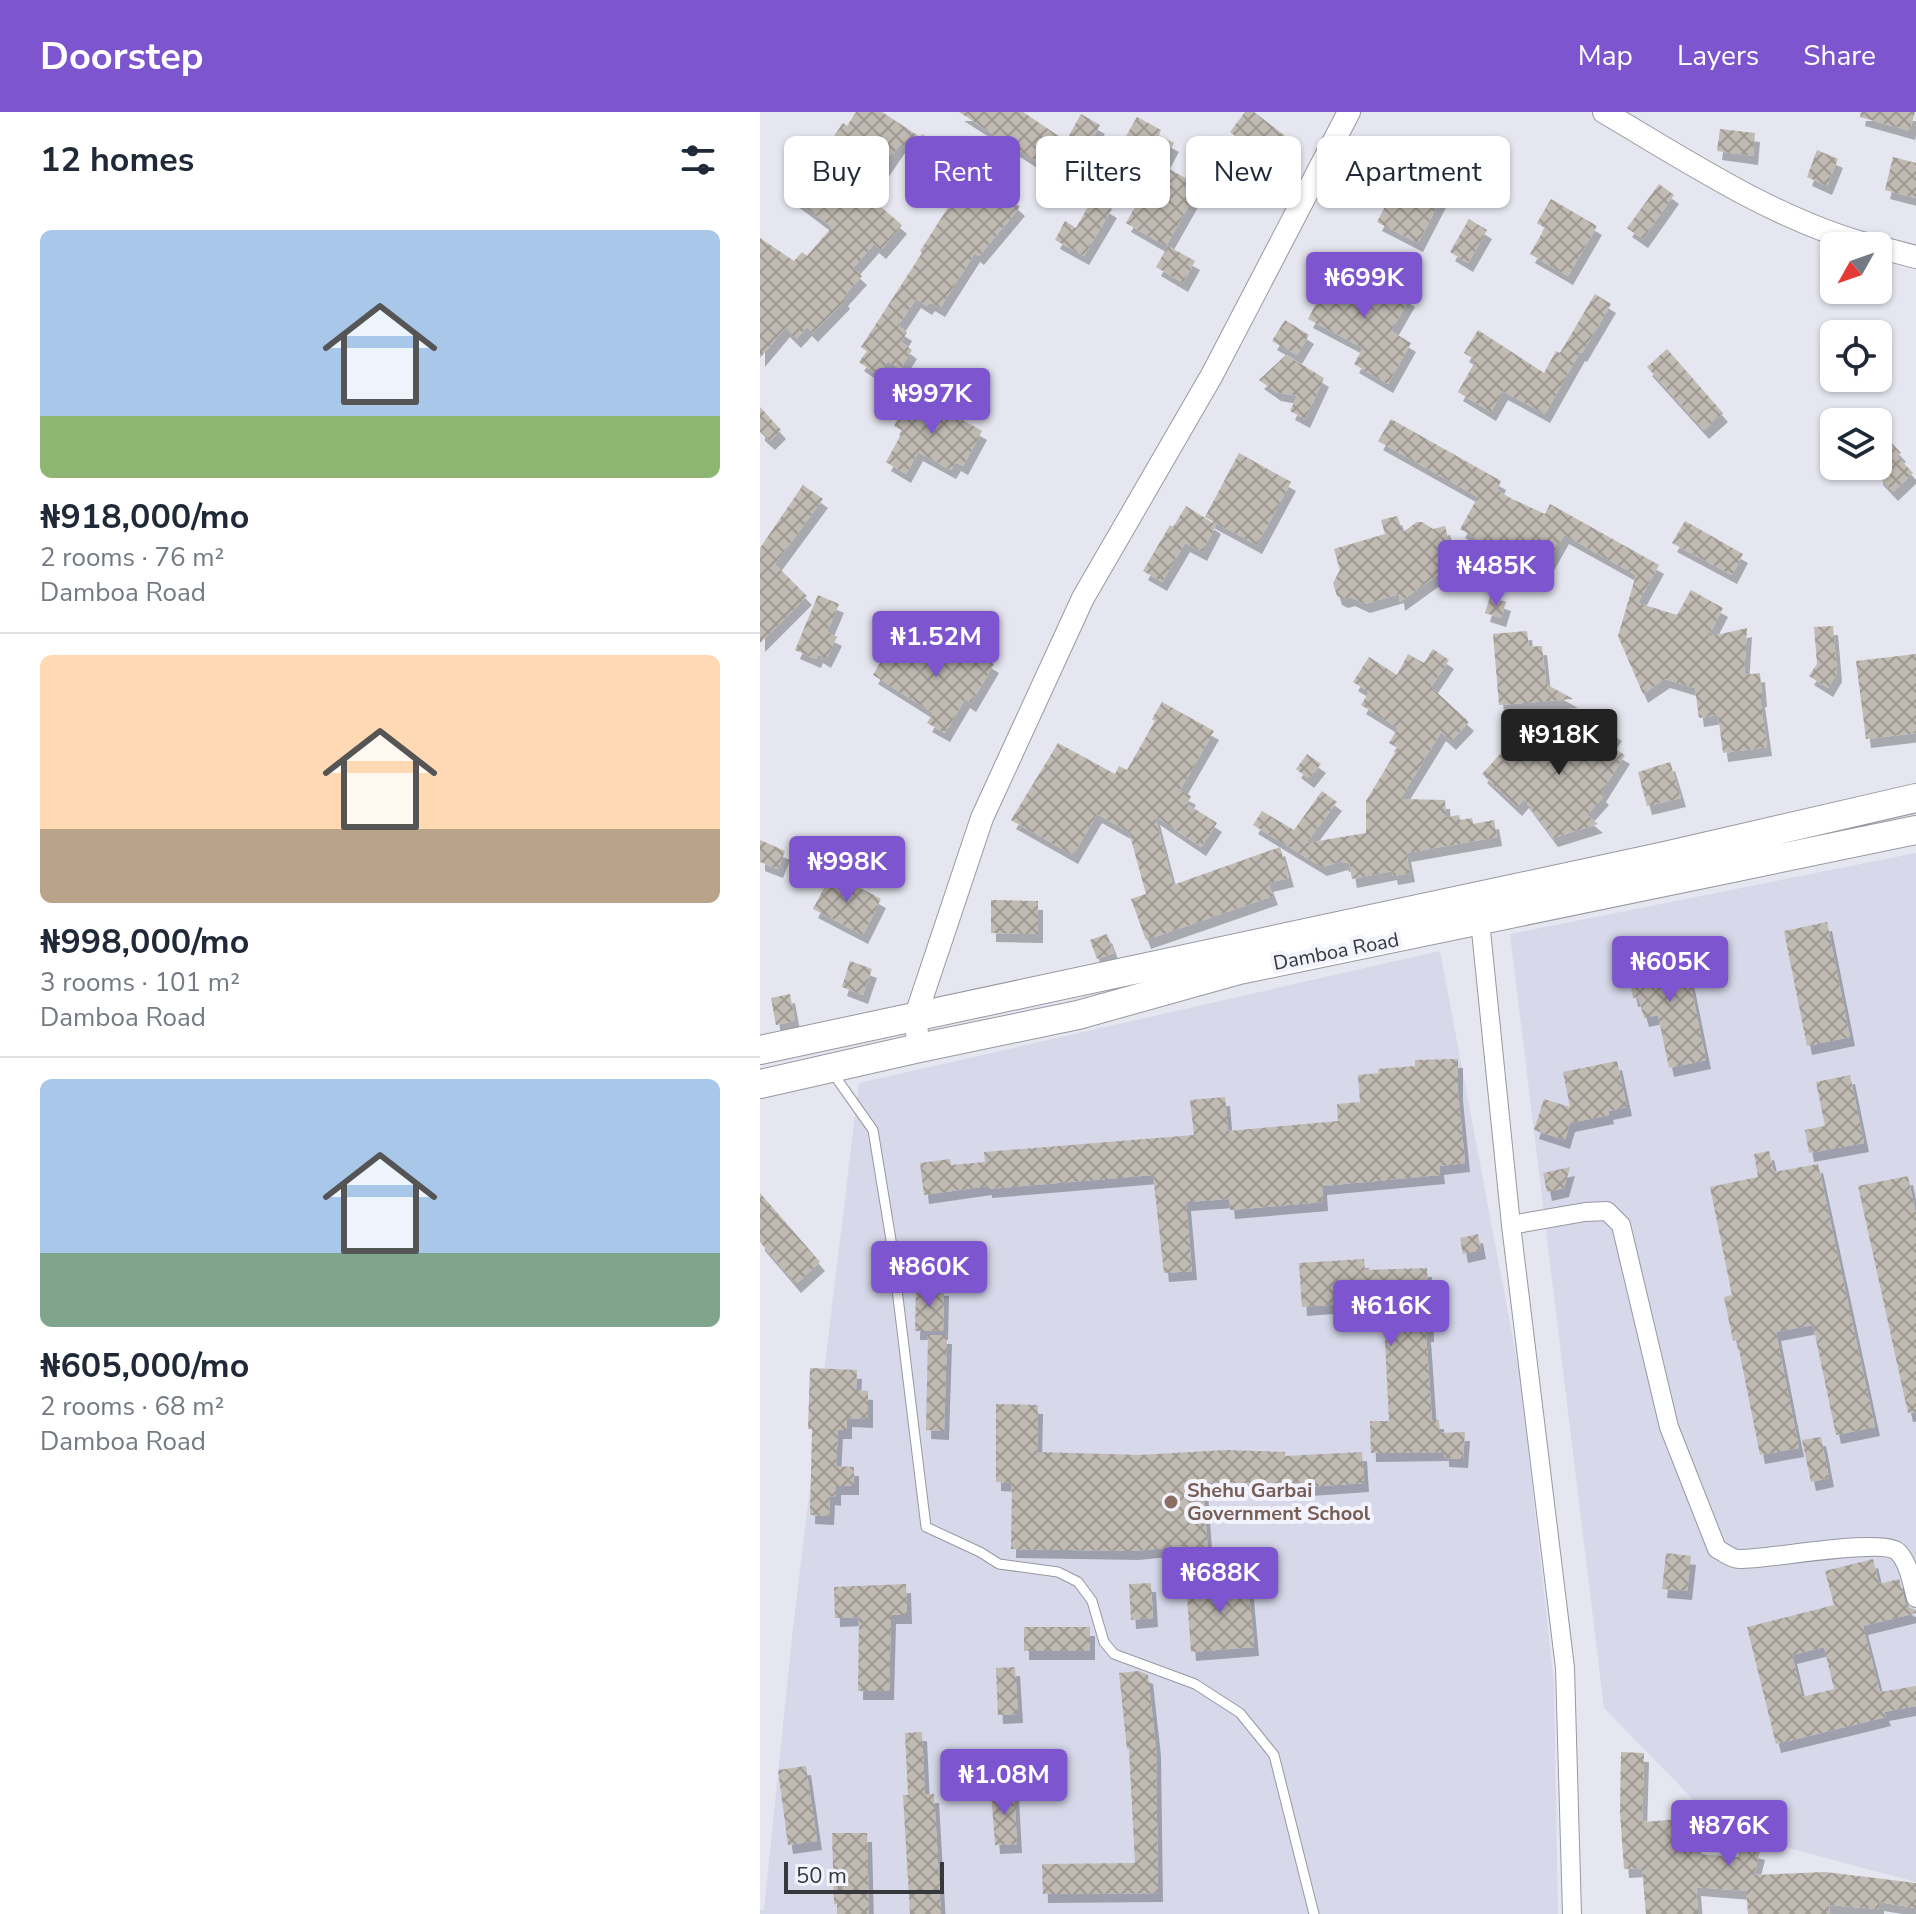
<!DOCTYPE html>
<html lang="en">
<head>
<meta charset="utf-8">
<style>
  body { margin:0; font-family:"Nunito Sans",sans-serif; background:#f2f2f3; color:#1f2937; height:100vh; display:flex; flex-direction:column; font-size:30px; white-space:nowrap }
  * { box-sizing:border-box; margin:0 }
  p { font-size:26px; color:#747a83 }
  .icon { flex:none; width:44px; height:44px; fill:none; stroke:currentColor; stroke-width:2; stroke-linecap:round; stroke-linejoin:round }
  .map { position:relative; flex:1; overflow:hidden }
  .details { display:flex; flex-direction:column; background:#fff; width:760px }
  .details>* { flex:none }
  .hud { position:absolute; left:24px; top:24px; width:760px; height:72px; display:flex; gap:16px }
  .needle { width:52px; rotate:230deg }
  .buttons { position:absolute; left:1060px; top:120px; display:grid; gap:16px }
  .buttons a { display:grid; place-items:center; width:72px; height:72px; border-radius:12px; background:#fff; box-shadow:0 2px 6px #0004; font-size:40px }
  .scale { position:absolute; left:24px; bottom:20px; width:160px; box-sizing:border-box; padding-left:8px; border:4px solid #37383b; border-top:0; font-size:22px; line-height:28px; white-space:nowrap; color:#37383b; -webkit-text-stroke:6px #f2f3fd; paint-order:stroke }
  .price { position:absolute; translate:-50% -68px; padding:0 18px; border-radius:8px; background:#7d55ce; color:#fff; font-size:26px; line-height:52px; filter:drop-shadow(0 2px 4px #0008) }
  .price::after { content:''; position:absolute; left:50%; top:48px; width:24px; height:18px; margin-left:-12px; background:inherit; clip-path:polygon(0 0,100% 0,50% 100%) }
  .price.on { background:#222; color:#fff }
  ul { padding:0; list-style:none }
  li { display:grid; align-content:center; gap:16px; height:424px; padding:0 40px }
  li+li { border-top:2px solid #e0e1e3 }
  li span { display:grid; place-items:center; height:248px; border-radius:12px; color:#555 }
  li>.icon { margin-inline-start:auto }
  span .icon { width:144px; height:144px; fill:#fffc; stroke-width:1 }
  li b { font-size:34px }
  h2 { display:flex; justify-content:space-between; align-items:center; height:96px; padding:0 40px; font-size:34px }
  .tag { padding:0 28px; border-radius:12px; background:#fff; box-shadow:0 2px 6px #0004; font-size:28px; line-height:72px }
  .tag.on { background:#7d55ce; color:#fff }
  header { display:flex; align-items:center; gap:48px; box-sizing:border-box; height:112px; padding:0 40px; background:#7d55ce; color:#fff }
  header strong { font-size:38px }
  nav { display:flex; gap:44px; margin-inline-start:auto; font-size:28px }
  main { display:flex; flex:1; min-height:0 }
  .map>svg:first-child { display:block }
</style>
</head>
<body>
<header>
<strong>Doorstep</strong>
<nav><a>Map</a><a>Layers</a><a>Share</a></nav>
</header>
<main>
<section class="details">
<h2>12 homes<svg class="icon" aria-label="filters" viewBox="0 0 24 24"><path d="M4 7h16M4 17h16"/><circle cx="9" cy="7" r="2"/><circle cx="15" cy="17" r="2"/></svg></h2>
<ul>
<li><span style="background:linear-gradient(#a9c7e8 75%,#8fb573 0)"><svg class="icon" aria-label="home" viewBox="0 0 24 24"><path d="M3 11l9-7 9 7M6 9v11h12V9"/></svg></span><div><b>₦918,000/mo</b><p>2 rooms · 76 m²</p><p>Damboa Road</p></div></li>
<li><span style="background:linear-gradient(#ffd9b3 70%,#b9a48a 0)"><svg class="icon" aria-label="home" viewBox="0 0 24 24"><path d="M3 11l9-7 9 7M6 9v11h12V9"/></svg></span><div><b>₦998,000/mo</b><p>3 rooms · 101 m²</p><p>Damboa Road</p></div></li>
<li><span style="background:linear-gradient(#a9c7e8 70%,#7fa58c 0)"><svg class="icon" aria-label="home" viewBox="0 0 24 24"><path d="M3 11l9-7 9 7M6 9v11h12V9"/></svg></span><div><b>₦605,000/mo</b><p>2 rooms · 68 m²</p><p>Damboa Road</p></div></li>
</ul>
</section>
<div class="map">
<svg width="1156" height="1802" viewBox="0 0 1156 1802">
  <defs>
    <pattern id="building-cross-hatch" width="8" height="8" patternUnits="userSpaceOnUse" patternTransform="scale(2)"><rect width="8" height="8" fill="#c0bab2"/><path d="M0 0l8 8M0 8l8-8" fill="none" stroke="#9d9892"/></pattern>
    <filter id="shadow"><feDropShadow dx="5" dy="9" stdDeviation="0" flood-color="#0004"/></filter>
  </defs>
  <rect width="100%" height="100%" fill="#e5e6ef"/>
  <path fill="#d7d9ea" d="M 1156,741 L 1156,1770 L 964,1719 L 844,1596 L 750,822 Z
    M 680,839 L 760,1264 L 794,1571 L 798,1802 L 0,1802 L 0,1798 L 4,1798 L 33,1516 L 99,971 Z"/>
  <path fill="url(#building-cross-hatch)" fill-rule="evenodd" filter="url(#shadow)" d="M 96,0 L 122,0 L 160,25 L 162,22 L 179,32 L 177,36 L 190,44 L 183,55 L 140,32 L 106,82 L 142,113 L 121,138 L 114,132 L 93,156 L 102,164 L 83,185 L 85,188 L 53,221 L 47,215 L 36,227 L 25,216 L 0,246 L 0,126 L 34,149 L 42,140 L 47,144 L 72,115 L 32,85 L 83,11 L 87,14 Z
    M 199,0 L 263,0 L 306,29 L 321,2 L 340,13 L 308,70 Z
    M 485,0 L 494,0 L 533,30 L 514,54 L 470,20 Z
    M 1101,0 L 1155,0 L 1150,19 L 1100,5 Z
    M 377,5 L 401,18 L 399,23 L 414,31 L 402,53 L 440,74 L 406,134 L 366,111 L 399,52 L 362,31 Z
    M 960,17 L 995,21 L 993,44 L 957,39 Z
    M 1057,38 L 1078,47 L 1067,74 L 1047,65 Z
    M 1133,45 L 1156,51 L 1156,86 L 1125,78 Z
    M 637,50 L 686,77 L 658,131 L 617,110 L 632,81 L 623,76 Z
    M 206,68 L 228,88 L 238,76 L 260,95 L 219,144 L 215,141 L 180,196 L 170,190 L 167,194 L 156,187 L 138,214 L 147,220 L 141,230 L 152,238 L 140,257 L 128,249 L 118,263 L 99,250 L 107,239 L 101,235 L 162,141 L 160,139 Z
    M 899,72 L 914,83 L 883,127 L 867,116 Z
    M 333,86 L 352,97 L 324,144 L 295,128 L 305,109 L 316,116 Z
    M 791,87 L 837,114 L 808,164 L 770,142 L 785,116 L 777,111 Z
    M 709,107 L 727,118 L 708,151 L 690,140 Z
    M 408,134 L 435,149 L 423,171 L 396,155 Z
    M 577,151 L 633,181 L 635,177 L 650,186 L 631,219 L 651,231 L 628,272 L 594,252 L 603,236 L 548,207 Z
    M 835,182 L 851,192 L 822,241 L 820,240 L 785,302 L 743,279 L 731,300 L 698,280 L 716,248 L 704,241 L 718,218 L 784,261 L 796,239 L 800,241 Z
    M 525,208 L 549,223 L 537,243 L 512,229 Z
    M 907,237 L 963,301 L 944,318 L 887,255 Z
    M 526,243 L 564,266 L 545,307 L 530,299 L 537,284 L 516,280 L 499,268 Z
    M 153,280 L 222,319 L 203,354 L 196,350 L 191,358 L 158,340 L 146,362 L 126,350 L 143,319 L 134,314 Z
    M 0,295 L 21,318 L 10,329 L 0,320 Z
    M 631,307 L 741,369 L 737,378 L 752,387 L 785,402 L 790,392 L 899,453 L 878,491 L 917,503 L 931,478 L 963,496 L 948,525 L 987,516 L 984,563 L 1000,561 L 1002,586 L 1000,586 L 1007,635 L 963,641 L 958,603 L 939,606 L 935,576 L 905,567 L 883,582 L 858,524 L 876,463 L 804,423 L 786,455 L 770,446 L 768,451 L 757,445 L 747,444 L 700,417 L 718,385 L 618,329 Z
    M 1118,324 L 1124,330 L 1127,326 L 1141,341 L 1137,344 L 1153,361 L 1133,380 L 1118,364 Z
    M 479,341 L 531,370 L 497,433 L 445,405 Z
    M 43,373 L 63,387 L 15,452 L 47,484 L 0,531 L 0,436 Z
    M 426,394 L 456,413 L 442,440 L 425,431 L 402,470 L 383,459 L 410,413 L 413,415 Z
    M 637,404 L 643,420 L 657,410 L 662,410 L 673,417 L 685,414 L 697,458 L 676,464 L 640,490 L 639,482 L 605,492 L 590,485 L 583,487 L 577,484 L 573,471 L 580,458 L 574,437 L 625,422 L 621,408 Z
    M 925,409 L 983,442 L 972,463 L 912,431 Z
    M 58,483 L 79,492 L 67,520 L 77,525 L 66,547 L 58,542 L 56,547 L 35,538 Z
    M 730,485 L 746,490 L 741,506 L 725,501 Z
    M 1073,514 L 1077,561 L 1068,576 L 1049,564 L 1057,552 L 1054,515 Z
    M 767,519 L 769,535 L 782,534 L 786,572 L 813,587 L 739,593 L 733,522 Z
    M 159,526 L 190,544 L 198,531 L 234,552 L 211,591 L 205,587 L 185,621 L 167,611 L 173,601 L 113,563 L 127,539 L 146,550 Z
    M 673,537 L 689,548 L 671,575 L 709,610 L 691,629 L 681,620 L 640,687 L 685,688 L 686,705 L 699,703 L 700,708 L 712,706 L 713,712 L 734,708 L 737,725 L 646,741 L 650,761 L 633,764 L 632,759 L 592,767 L 589,750 L 584,751 L 583,749 L 562,755 L 493,713 L 502,699 L 534,718 L 562,679 L 577,690 L 546,731 L 606,721 L 606,689 L 638,636 L 629,631 L 638,616 L 601,593 L 609,580 L 593,570 L 609,545 L 637,563 L 648,542 L 664,551 Z
    M 1156,542 L 1156,621 L 1106,627 L 1096,549 Z
    M 402,590 L 454,619 L 420,678 L 431,684 L 427,692 L 457,711 L 441,735 L 395,704 L 413,773 L 520,735 L 529,766 L 508,771 L 513,784 L 386,828 L 371,787 L 386,782 L 369,720 L 337,702 L 313,743 L 251,708 L 298,631 L 355,662 L 359,654 L 367,658 L 395,609 L 392,607 Z
    M 805,609 L 832,626 L 841,610 L 857,620 L 848,633 L 865,643 L 841,681 L 844,684 L 827,703 L 838,712 L 793,726 L 764,687 L 757,695 L 722,662 L 741,641 L 743,643 L 742,633 L 756,646 L 770,628 L 786,640 Z
    M 547,642 L 561,652 L 549,667 L 536,657 Z
    M 910,650 L 921,686 L 887,694 L 878,660 Z
    M 0,728 L 25,739 L 18,757 L 0,750 Z
    M 72,761 L 121,787 L 103,823 L 53,797 Z
    M 231,788 L 278,789 L 278,822 L 231,821 Z
    M 1067,810 L 1090,925 L 1047,934 L 1024,819 Z
    M 347,822 L 354,841 L 337,847 L 330,828 Z
    M 923,835 L 946,948 L 909,956 L 898,903 L 884,906 L 878,885 L 873,886 L 867,855 L 887,851 L 885,842 Z
    M 90,849 L 112,857 L 103,883 L 82,875 Z
    M 30,882 L 35,909 L 16,913 L 11,886 Z
    M 698,947 L 698,980 L 705,1051 L 679,1054 L 680,1063 L 562,1074 L 563,1090 L 470,1098 L 469,1087 L 426,1090 L 432,1159 L 404,1161 L 393,1063 L 227,1077 L 227,1074 L 164,1083 L 160,1051 L 190,1047 L 191,1053 L 225,1050 L 224,1040 L 434,1023 L 430,988 L 465,985 L 468,1019 L 578,1009 L 577,992 L 600,990 L 598,963 L 619,961 L 618,957 L 655,954 L 655,948 Z
    M 857,949 L 867,995 L 848,999 L 849,1003 L 810,1011 L 805,1028 L 774,1018 L 784,987 L 810,995 L 803,960 Z
    M 1090,963 L 1104,1031 L 1049,1041 L 1045,1018 L 1065,1014 L 1056,970 Z
    M 1009,1039 L 1014,1060 L 1058,1052 L 1115,1315 L 1076,1323 L 1053,1213 L 1016,1220 L 1039,1336 L 1000,1343 L 977,1228 L 973,1229 L 964,1185 L 972,1183 L 950,1075 L 998,1065 L 994,1042 Z
    M 810,1055 L 804,1076 L 787,1080 L 783,1061 Z
    M 1148,1064 L 1156,1103 L 1156,1300 L 1148,1301 L 1098,1074 Z
    M 0,1081 L 60,1150 L 36,1172 L 0,1130 Z
    M 718,1122 L 721,1138 L 703,1142 L 700,1126 Z
    M 604,1147 L 605,1158 L 667,1156 L 669,1221 L 666,1221 L 672,1308 L 679,1308 L 680,1321 L 705,1320 L 703,1347 L 684,1346 L 684,1340 L 611,1341 L 610,1309 L 629,1309 L 623,1189 L 542,1195 L 539,1151 Z
    M 156,1174 L 184,1175 L 183,1219 L 155,1219 Z
    M 168,1223 L 187,1223 L 184,1319 L 166,1318 Z
    M 50,1256 L 97,1258 L 96,1278 L 108,1279 L 108,1307 L 87,1306 L 87,1318 L 78,1318 L 76,1354 L 94,1355 L 94,1374 L 76,1374 L 76,1385 L 70,1384 L 69,1404 L 50,1403 L 52,1317 L 48,1317 Z
    M 236,1292 L 278,1293 L 277,1340 L 380,1343 L 466,1338 L 525,1340 L 525,1344 L 602,1340 L 604,1371 L 532,1376 L 532,1373 L 446,1370 L 446,1373 L 443,1373 L 448,1441 L 424,1440 L 424,1434 L 374,1439 L 251,1437 L 252,1371 L 236,1370 Z
    M 1061,1325 L 1069,1366 L 1051,1370 L 1042,1328 Z
    M 906,1441 L 931,1444 L 927,1479 L 902,1477 Z
    M 1113,1447 L 1119,1472 L 1139,1467 L 1145,1490 L 1148,1495 L 1156,1498 L 1156,1501 L 1103,1514 L 1120,1580 L 1156,1574 L 1156,1594 L 1124,1600 L 1126,1605 L 1016,1632 L 987,1515 L 1074,1493 L 1065,1459 ZM 1064,1535 L 1074,1577 L 1042,1585 L 1032,1543 Z
    M 488,1468 L 494,1535 L 431,1540 L 426,1470 Z
    M 391,1471 L 393,1506 L 371,1508 L 369,1472 Z
    M 146,1472 L 147,1503 L 131,1503 L 129,1579 L 98,1579 L 99,1505 L 75,1506 L 74,1475 Z
    M 264,1515 L 330,1515 L 330,1539 L 264,1539 Z
    M 255,1555 L 258,1602 L 238,1603 L 236,1556 Z
    M 379,1559 L 388,1563 L 396,1635 L 398,1781 L 283,1782 L 282,1752 L 375,1751 L 369,1637 L 367,1637 L 359,1561 Z
    M 162,1620 L 165,1682 L 174,1682 L 181,1802 L 150,1802 L 143,1683 L 148,1683 L 145,1621 Z
    M 861,1640 L 884,1641 L 882,1710 L 935,1706 L 937,1742 L 978,1745 L 981,1734 L 1000,1739 L 994,1763 L 1065,1760 L 1156,1771 L 1156,1796 L 1119,1790 L 1119,1797 L 1069,1793 L 1070,1802 L 988,1802 L 986,1779 L 936,1775 L 938,1802 L 886,1802 L 882,1756 L 864,1757 L 860,1700 Z
    M 46,1654 L 57,1729 L 28,1733 L 18,1658 Z
    M 254,1678 L 257,1732 L 235,1733 L 231,1679 Z
    M 72,1721 L 107,1721 L 109,1802 L 77,1802 L 77,1792 L 74,1792 Z"/>
  <g fill="none" stroke-linecap="round" stroke-linejoin="round">
    <defs>
      <path id="service" d="M 72,960 L 113,1018 L 131,1128 L 166,1415 L 220,1440 L 239,1452 L 298,1460 L 318,1470 L 332,1489 L 344,1530 L 354,1542 L 435,1572 L 480,1601 L 514,1643 L 554,1802"/>
      <path id="minor" d="M 719,799 L 751,1113 L 805,1556 L 812,1802
        M 751,1113 L 825,1100 L 847,1099 L 861,1113 L 909,1315 L 957,1437 C 964,1440 971,1447 979,1447 C 1006,1448 1123,1425 1138,1440 C 1149,1451 1152,1472 1156,1486"/>
      <path id="tertiary" d="M 844,0 C 927,49 1019,110 1113,134
        M 1118,135 L 1156,145
        M 159,936 L 155,906 L 222,706 L 323,486 L 452,263 L 589,0"/>
      <path id="primary" d="M 0,938 L 905,744 L 1156,686
        M 0,972 L 159,936 L 318,903 L 479,858 L 1156,718"/>
    </defs>
    <use href="#service" stroke="#9798a1" stroke-width="11"/>
    <use href="#minor" stroke="#9798a1" stroke-width="20"/>
    <use href="#tertiary" stroke="#9798a1" stroke-width="24"/>
    <use href="#primary" stroke="#9798a1" stroke-width="30"/>
    <use href="#service" stroke="#fff" stroke-width="9"/>
    <use href="#minor" stroke="#fff" stroke-width="18"/>
    <use href="#tertiary" stroke="#fff" stroke-width="22"/>
    <use href="#primary" stroke="#fff" stroke-width="28"/>
  </g>
  <circle fill="#8d6e63" stroke="#f2f3fd" stroke-width="3" cx="411" cy="1390" r="8"/>
  <g text-anchor="middle" stroke-width="8" stroke-linejoin="round" paint-order="stroke">
    <g font-size="20" fill="#37383b" stroke="#f2f3fd">
      <text transform="translate(576 839) rotate(-11)" y="7">Damboa Road</text>
    </g>
    <g font-size="20" font-weight="bold" fill="#785e54" stroke="#f2f3fd" text-anchor="start">
      <text x="427" y="1385">Shehu Garbai<tspan x="427" dy="23">Government School</tspan></text>
    </g>
  </g>
</svg>
<div class="buttons">
<a><svg class="needle" viewBox="-14 -14 28 28"><path d="M0-13l5 13h-10z" fill="#e53935"/><path d="M0 13l5-13h-10z" fill="#747a83"/></svg></a>
<a><svg class="icon" aria-label="locate" viewBox="0 0 24 24"><circle cx="12" cy="12" r="6"/><path d="M12 2v4M12 18v4M2 12h4M18 12h4"/></svg></a>
<a><svg class="icon" aria-label="layers" viewBox="0 0 24 24"><path d="M12 4l9 5-9 5-9-5zM3 14l9 5 9-5"/></svg></a>
</div>
<div class="scale">50 m</div>
<b class="price" style="left:604px;top:208px">₦699K</b>
<b class="price" style="left:172px;top:324px">₦997K</b>
<b class="price" style="left:736px;top:496px">₦485K</b>
<b class="price" style="left:176px;top:567px">₦1.52M</b>
<b class="price on" style="left:799px;top:665px">₦918K</b>
<b class="price" style="left:87px;top:792px">₦998K</b>
<b class="price" style="left:910px;top:892px">₦605K</b>
<b class="price" style="left:169px;top:1197px">₦860K</b>
<b class="price" style="left:631px;top:1236px">₦616K</b>
<b class="price" style="left:460px;top:1503px">₦688K</b>
<b class="price" style="left:244px;top:1705px">₦1.08M</b>
<b class="price" style="left:969px;top:1756px">₦876K</b>
<div class="hud">
<a class="tag">Buy</a>
<a class="tag on">Rent</a>
<a class="tag">Filters</a>
<a class="tag">New</a>
<a class="tag">Apartment</a>
</div>
</div>
</main>
</body>
</html>
